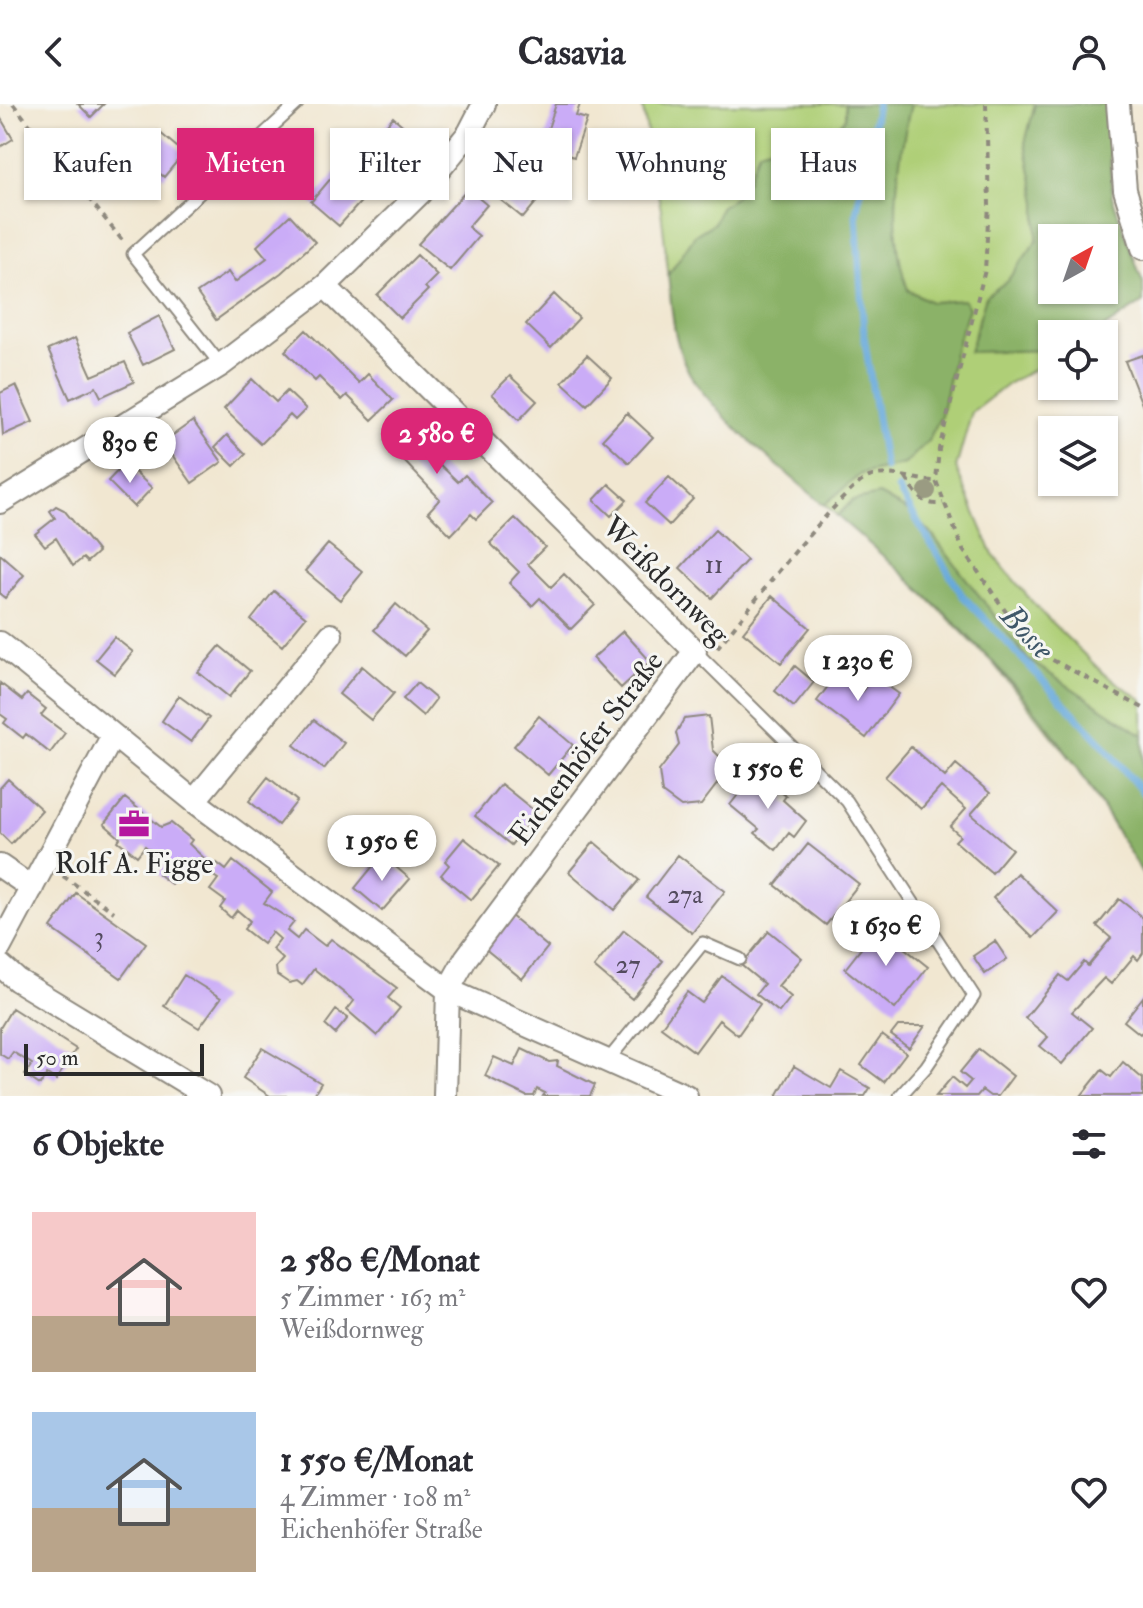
<!DOCTYPE html>
<html lang="de">
<head>
<meta charset="utf-8">
<style>
  body { margin:0; font-family:"IM FELL Double Pica",serif; background:#f2f2f3; color:#2b2b33; height:100vh; display:flex; flex-direction:column; font-size:30px; white-space:nowrap }
  * { box-sizing:border-box; margin:0 }
  p { font-size:26px; color:#7c7c81 }
  .icon { flex:none; width:44px; height:44px; fill:none; stroke:currentColor; stroke-width:2; stroke-linecap:round; stroke-linejoin:round }
  .map { position:relative; height:992px; overflow:hidden }
  .side { display:flex; flex-direction:column; background:#fff; flex:1 }
  .side>* { flex:none }
  .banner { position:absolute; left:24px; top:24px; width:1096px; height:72px; display:flex; gap:16px }
  .needle { width:52px; rotate:40deg }
  .controls { position:absolute; left:1038px; top:120px; display:grid; gap:16px }
  .controls a { display:grid; place-items:center; width:80px; height:80px; border-radius:0px; background:#fff; box-shadow:0 2px 6px #0004; font-size:40px }
  .scale { position:absolute; left:24px; bottom:20px; width:180px; box-sizing:border-box; padding-left:8px; border:4px solid #2b2b2b; border-top:0; font-size:22px; line-height:28px; white-space:nowrap; color:#2b2b2b; -webkit-text-stroke:6px #f6f6f2; paint-order:stroke }
  .price { position:absolute; translate:-50% -68px; padding:0 18px; border-radius:28px; background:#fff; color:#222; font-size:26px; line-height:52px; filter:drop-shadow(0 2px 4px #0008) }
  .price::after { content:''; position:absolute; left:50%; top:48px; width:24px; height:18px; margin-left:-12px; background:inherit; clip-path:polygon(0 0,100% 0,50% 100%) }
  .price.on { background:#db2777; color:#fff }
  ul { padding:0; list-style:none }
  li { display:flex; align-items:center; gap:24px; height:200px; padding:0 32px }
  li span { display:grid; place-items:center; flex:none; width:224px; height:160px; border-radius:0px; color:#555 }
  li>.icon { margin-inline-start:auto }
  span .icon { width:96px; height:96px; fill:#fffc; stroke-width:1 }
  li b { font-size:34px }
  h2 { display:flex; justify-content:space-between; align-items:center; height:96px; padding:0 32px; font-size:34px }
  .tag { padding:0 28px; border-radius:0px; background:#fff; box-shadow:0 2px 6px #0004; font-size:28px; line-height:72px }
  .tag.on { background:#db2777; color:#fff }
  header { display:flex; justify-content:space-between; align-items:center; height:104px; padding:0 32px; background:#fff; font-size:36px; font-weight:700 }
  .map>svg:first-child { display:block }
</style>
</head>
<body>
<header><svg class="icon" aria-label="back" viewBox="0 0 24 24"><path d="M15 5l-7 7 7 7"/></svg>Casavia<svg class="icon" aria-label="person" viewBox="0 0 24 24"><circle cx="12" cy="8" r="4"/><path d="M4 21q1-7 8-7t8 7"/></svg></header>
<div class="map">
<svg width="1143" height="992" viewBox="0 0 1143 992">
  <rect width="100%" height="100%" fill="#f6f6f2"/>
  <filter id="ink" filterUnits="userSpaceOnUse"><feTurbulence type="fractalNoise" baseFrequency=".0125" numOctaves="2"/><feDisplacementMap in="SourceGraphic" scale="16" xChannelSelector="R" yChannelSelector="G"/><feConvolveMatrix kernelMatrix="1 2 1 2 8 2 1 2 1" color-interpolation-filters="sRGB"/></filter>
  <filter id="wash" filterUnits="userSpaceOnUse"><feTurbulence type="fractalNoise" baseFrequency=".006" numOctaves="4" result="noise"/><feDisplacementMap in="SourceGraphic" scale="32" xChannelSelector="R" yChannelSelector="G"/><feGaussianBlur stdDeviation="1.8" result="paint"/><feColorMatrix in="noise" values="0 0 0 0 0 0 0 0 0 0 0 0 0 0 0 0 0 1.4 0 .05"/><feComposite in="paint" operator="in"/></filter>
  <g filter="url(#wash)">
    <rect width="100%" height="100%" fill="#f1e7d1"/>
    <path fill="#afcf77" stroke="#6d7d51" stroke-width="2" fill-rule="evenodd" d="M 642,0 L 1107,0 L 1112,93 L 1143,179 L 1143,198 L 1095,230 L 1052,230 L 1052,256 L 1012,277 L 972,308 L 956,364 L 993,451 L 1040,507 L 1104,570 L 1143,596 L 1143,770 L 1075,660 L 993,559 L 899,465 L 750,336 L 693,276 L 675,228 L 661,106 ZM 1052,134 L 1104,134 L 1104,186 L 1052,186 Z"/>
    <path fill="#8bb268" stroke="#5b6e4a" stroke-width="2" fill-rule="evenodd" d="M 845,0 L 911,0 C 897,58 887,129 908,186 L 931,198 L 964,196 L 969,204 L 954,248 L 941,312 L 928,337 L 905,360 L 861,370 L 824,401 C 781,363 729,325 695,278 C 673,248 672,205 668,171 L 695,131 L 714,119 L 720,103 L 734,94 L 748,75 L 759,46 L 785,38 L 807,49 L 822,45 L 845,14 Z
      M 1035,0 L 1107,0 L 1112,93 L 1143,179 L 1143,198 L 1095,230 L 1052,230 L 1052,246 L 969,248 L 986,192 L 1007,177 L 1037,136 L 1037,98 L 1025,39 ZM 1052,134 L 1104,134 L 1104,186 L 1052,186 Z
      M 879,391 L 910,408 L 930,428 L 1029,556 L 1143,631 L 1143,770 C 1120,734 1100,696 1076,661 C 1011,566 923,485 837,412 L 852,397 Z"/>
    <g fill="none" stroke-linecap="round" stroke-linejoin="round">
      <path stroke="#65a8da" stroke-width="7" d="M 877,0 L 856,110 L 864,232 L 885,364
        M 898,385 L 962,491 L 1101,638 L 1143,689"/>
    </g>
    <g id="blocks">
      <path fill="#caacf7" d="M 78,0 L 104,0 L 91,13 Z
        M 556,0 L 580,0 L 576,12 L 587,15 L 574,53 L 542,43 Z
        M 0,13 L 13,35 L 0,43 Z
        M 393,13 L 422,38 L 392,74 L 363,49 Z
        M 158,27 L 184,49 L 164,73 L 138,51 Z
        M 523,62 L 549,83 L 523,114 L 497,93 Z
        M 337,67 L 366,92 L 339,122 L 311,98 Z
        M 468,85 L 487,101 L 468,123 L 479,132 L 450,166 L 418,140 Z
        M 290,111 L 315,138 L 281,169 L 216,216 L 197,189 L 228,168 L 235,178 L 267,154 L 257,142 Z
        M 417,151 L 437,171 L 425,183 L 428,186 L 400,214 L 377,191 Z
        M 554,190 L 579,214 L 551,244 L 526,220 Z
        M 159,212 L 175,245 L 143,261 L 127,229 Z
        M 306,226 L 359,279 L 368,270 L 393,296 L 372,316 L 347,291 L 342,296 L 319,273 L 315,277 L 285,247 Z
        M 75,234 L 92,272 L 125,258 L 134,278 L 101,293 L 96,283 L 70,295 L 48,246 Z
        M 587,251 L 612,274 L 587,301 L 562,278 Z
        M 1143,251 L 1143,303 L 1125,257 Z
        M 510,272 L 537,297 L 519,316 L 492,290 Z
        M 252,275 L 276,298 L 287,287 L 306,305 L 295,316 L 290,311 L 261,340 L 224,305 Z
        M 16,281 L 33,318 L 3,331 L 0,289 Z
        M 627,309 L 653,333 L 629,359 L 603,335 Z
        M 411,310 L 446,344 L 435,356 L 458,378 L 465,371 L 492,399 L 476,415 L 471,410 L 451,431 L 428,408 L 440,395 L 385,337 Z
        M 193,317 L 222,358 L 192,379 L 163,338 Z
        M 227,331 L 246,350 L 234,362 L 215,343 Z
        M 125,359 L 152,384 L 134,403 L 108,377 Z
        M 669,373 L 693,395 L 669,421 L 645,399 Z
        M 609,380 L 627,396 L 611,412 L 594,396 Z
        M 56,402 L 64,406 L 98,448 L 87,458 L 83,454 L 73,462 L 56,434 L 45,442 L 35,430 L 55,414 L 50,407 Z
        M 515,414 L 545,443 L 528,460 L 551,483 L 564,470 L 595,501 L 571,525 L 540,494 L 532,502 L 509,479 L 519,468 L 490,439 Z
        M 715,426 L 747,456 L 712,494 L 680,464 Z
        M 328,440 L 363,468 L 340,496 L 305,467 Z
        M 0,450 L 24,471 L 5,494 L 0,490 Z
        M 274,487 L 306,513 L 282,542 L 251,516 Z
        M 772,492 L 810,524 L 781,559 L 743,528 Z
        M 396,500 L 427,527 L 405,552 L 374,526 Z
        M 623,527 L 650,557 L 621,584 L 593,554 Z
        M 114,533 L 133,548 L 115,570 L 96,555 Z
        M 220,542 L 250,567 L 229,593 L 198,568 Z
        M 362,562 L 394,589 L 371,616 L 339,590 Z
        M 795,562 L 814,578 L 794,603 L 775,587 Z
        M 838,569 L 862,587 L 874,572 L 899,590 L 866,634 L 817,597 Z
        M 0,579 L 22,596 L 27,590 L 46,605 L 41,611 L 65,629 L 50,649 L 26,630 L 23,634 L 4,619 L 7,615 L 0,610 Z
        M 417,579 L 436,595 L 423,612 L 403,595 Z
        M 179,592 L 209,614 L 191,638 L 162,617 Z
        M 539,612 L 573,641 L 548,671 L 514,642 Z
        M 709,612 L 713,646 L 723,656 L 724,671 L 701,701 L 681,703 L 662,689 L 659,667 L 679,641 L 676,629 L 684,615 Z
        M 314,616 L 344,639 L 324,665 L 294,641 Z
        M 911,643 L 945,673 L 956,660 L 990,689 L 971,710 L 1012,745 L 992,769 L 955,737 L 960,732 L 950,723 L 966,705 L 941,683 L 921,705 L 885,673 Z
        M 756,668 L 786,692 L 783,696 L 806,717 L 794,733 L 789,729 L 776,746 L 755,729 L 759,725 L 730,701 Z
        M 268,673 L 297,697 L 278,721 L 249,697 Z
        M 8,675 L 42,706 L 11,740 L 0,729 L 0,684 Z
        M 501,680 L 537,709 L 511,741 L 475,712 Z
        M 125,694 L 161,723 L 171,719 L 192,736 L 189,740 L 206,756 L 195,776 L 185,767 L 171,780 L 158,770 L 166,760 L 145,742 L 137,752 L 118,737 L 120,734 L 104,720 Z
        M 464,734 L 499,762 L 471,796 L 441,771 L 449,761 L 445,757 Z
        M 594,738 L 639,776 L 614,806 L 569,768 Z
        M 808,740 L 859,780 L 826,821 L 775,781 Z
        M 382,751 L 410,775 L 382,807 L 355,784 Z
        M 678,751 L 725,787 L 692,829 L 646,793 Z
        M 233,757 L 272,788 L 264,799 L 294,818 L 287,827 L 297,835 L 304,826 L 325,842 L 331,835 L 397,884 L 388,894 L 400,904 L 377,932 L 347,906 L 354,897 L 314,865 L 302,881 L 297,877 L 289,879 L 277,871 L 276,863 L 283,855 L 272,845 L 280,835 L 272,828 L 263,840 L 244,825 L 250,817 L 237,806 L 231,814 L 220,804 L 225,797 L 210,786 L 218,775 L 209,769 L 217,759 L 226,766 Z
        M 1017,769 L 1058,808 L 1033,834 L 993,794 Z
        M 76,789 L 146,839 L 121,874 L 51,824 Z
        M 1119,795 L 1143,814 L 1143,849 L 1138,856 L 1134,852 L 1111,880 L 1104,874 L 1072,908 L 1092,924 L 1062,960 L 1040,942 L 1048,933 L 1025,914 L 1060,871 L 1068,877 L 1084,858 L 1088,862 L 1111,834 L 1097,822 Z
        M 510,811 L 548,843 L 522,875 L 483,843 Z
        M 878,823 L 928,863 L 895,905 L 845,865 Z
        M 624,826 L 663,857 L 632,895 L 594,863 Z
        M 769,827 L 802,854 L 778,882 L 791,893 L 779,908 L 756,890 L 764,880 L 741,861 Z
        M 995,837 L 1007,855 L 985,870 L 973,852 Z
        M 184,871 L 221,894 L 199,924 L 164,902 Z
        M 722,872 L 760,900 L 738,931 L 719,916 L 695,948 L 661,923 L 687,888 L 702,899 Z
        M 1143,893 L 1143,927 L 1140,930 L 1124,917 Z
        M 12,904 L 76,945 L 56,976 L 47,970 L 40,981 L 25,971 L 32,960 L 13,948 L 8,955 L 0,950 L 0,924 Z
        M 336,906 L 348,914 L 335,930 L 325,921 Z
        M 898,922 L 925,922 L 909,944 L 891,931 Z
        M 882,931 L 906,949 L 884,978 L 861,961 Z
        M 262,944 L 321,979 L 315,989 L 321,992 L 270,992 L 243,974 Z
        M 522,945 L 549,958 L 558,957 L 557,962 L 595,981 L 590,992 L 543,992 L 545,989 L 537,985 L 534,992 L 526,992 L 485,972 L 494,953 L 514,962 Z
        M 979,945 L 1013,972 L 998,992 L 990,992 L 982,986 L 977,992 L 936,992 L 952,973 L 965,984 L 971,977 L 960,968 Z
        M 1123,958 L 1143,975 L 1143,992 L 1081,992 L 1102,966 L 1111,973 Z
        M 794,962 L 831,984 L 841,967 L 870,984 L 865,992 L 777,992 Z"/>
    </g>
  </g>
  <g filter="url(#ink)">
    <use href="#blocks" fill-opacity="0" stroke="#8e897e" stroke-width="2"/>
    <g fill="none" stroke-linecap="round" stroke-linejoin="round">
      <defs>
        <path id="service" d="M 221,261 L 133,150 L 297,0
          M 695,547 L 847,697 L 974,892 L 926,963 L 900,992
          M 609,955 L 703,839 L 740,855"/>
        <path id="minor" d="M 1118,0 L 1125,86 L 1143,144
          M 325,182 L 695,547 L 466,854 L 448,886 L 445,992
          M 0,398 L 221,261 L 325,182 L 419,90 L 469,29 L 484,0
          M 0,539 L 194,697 L 448,886 L 686,992
          M 194,697 L 331,531
          M 0,762 L 32,784
          M 0,843 L 113,631
          M 0,861 L 17,876 L 208,992"/>
      </defs>
      <use href="#service" stroke="#8e897e" stroke-width="15"/>
      <use href="#minor" stroke="#8e897e" stroke-width="26"/>
      <path stroke="#8e897e" stroke-width="4" stroke-dasharray="6 6" stroke-linecap="butt" d="M 13,0 L 122,136
        M 986,0 L 989,101 L 985,166 L 939,345 L 936,377 L 963,446 L 1006,508 L 1045,552 L 1143,604
        M 906,374 C 915,388 924,404 943,399
        M 717,544 C 742,514 841,384 869,373 C 891,365 914,377 936,377
        M 63,772 L 114,808"/>
      <use href="#service" stroke="#fff" stroke-width="11"/>
      <use href="#minor" stroke="#fff" stroke-width="22"/>
    </g>
    <circle fill="#9a9b82" cx="927" cy="387" r="9"/>
  </g>
  <defs>
    <symbol id="office-bare" viewBox="-9 -9 18 18"><path d="M-6-3h4V-5.5h4V-3h4V5H-6ZM-1-4.5V-3h2v-1.5ZM-6 0V1H6V0Z" fill="#b5179e" stroke="#f6f6f2" stroke-width="2.5" paint-order="stroke"/></symbol>
  </defs>
  <g fill-rule="evenodd">
    <use href="#office-bare" x="112" y="698" width="44" height="44"/>
  </g>
  <g text-anchor="middle" stroke-width="6" stroke-linejoin="round" paint-order="stroke">
    <g font-size="26" fill="#534b5e">
      <text x="714" y="469">11</text>
      <text x="685" y="799">27a</text>
      <text x="99" y="841">3</text>
      <text x="628" y="869">27</text>
    </g>
    <g font-size="30" fill="#2b2b2b" stroke="#f6f6f2">
      <text transform="translate(666 476) rotate(45)" y="10">Weißdornweg</text>
      <text transform="translate(586 644) rotate(-53)" y="10">Eichenhöfer Straße</text>
    </g>
    <g font-size="30" fill="#2b2b2b" stroke="#f6f6f2">
      <text x="134" y="769">Rolf A. Figge</text>
    </g>
    <g font-size="32" font-style="italic" fill="#3f5768" stroke="#f6f6f2">
      <text transform="translate(1028 528) rotate(47)" y="11">Bosse</text>
    </g>
  </g>
</svg>
<div class="controls">
<a><svg class="needle" viewBox="-14 -14 28 28"><path d="M0-13l5 13h-10z" fill="#e53935"/><path d="M0 13l5-13h-10z" fill="#7c7c81"/></svg></a>
<a><svg class="icon" aria-label="locate" viewBox="0 0 24 24"><circle cx="12" cy="12" r="6"/><path d="M12 2v4M12 18v4M2 12h4M18 12h4"/></svg></a>
<a><svg class="icon" aria-label="layers" viewBox="0 0 24 24"><path d="M12 4l9 5-9 5-9-5zM3 14l9 5 9-5"/></svg></a>
</div>
<div class="scale">50 m</div>
<b class="price on" style="left:437px;top:372px">2 580 €</b>
<b class="price" style="left:130px;top:381px">830 €</b>
<b class="price" style="left:858px;top:599px">1 230 €</b>
<b class="price" style="left:768px;top:707px">1 550 €</b>
<b class="price" style="left:382px;top:779px">1 950 €</b>
<b class="price" style="left:886px;top:864px">1 630 €</b>
<div class="banner">
<a class="tag">Kaufen</a>
<a class="tag on">Mieten</a>
<a class="tag">Filter</a>
<a class="tag">Neu</a>
<a class="tag">Wohnung</a>
<a class="tag">Haus</a>
</div>
</div>
<section class="side">
<h2>6 Objekte<svg class="icon" aria-label="filters" viewBox="0 0 24 24"><path d="M4 7h16M4 17h16"/><circle cx="9" cy="7" r="2"/><circle cx="15" cy="17" r="2"/></svg></h2>
<ul>
<li><span style="background:linear-gradient(#f6c9c9 65%,#b9a48a 0)"><svg class="icon" aria-label="home" viewBox="0 0 24 24"><path d="M3 11l9-7 9 7M6 9v11h12V9"/></svg></span><div><b>2 580 €/Monat</b><p>5 Zimmer · 163 m²</p><p>Weißdornweg</p></div><svg class="icon" aria-label="heart" viewBox="0 0 24 24"><path d="M12 20l-8-8c-3-5 5-10 8-4 3-6 11-1 8 4z"/></svg></li>
<li><span style="background:linear-gradient(#a9c7e8 60%,#b9a48a 0)"><svg class="icon" aria-label="home" viewBox="0 0 24 24"><path d="M3 11l9-7 9 7M6 9v11h12V9"/></svg></span><div><b>1 550 €/Monat</b><p>4 Zimmer · 108 m²</p><p>Eichenhöfer Straße</p></div><svg class="icon" aria-label="heart" viewBox="0 0 24 24"><path d="M12 20l-8-8c-3-5 5-10 8-4 3-6 11-1 8 4z"/></svg></li>
</ul>
</section>
</body>
</html>
